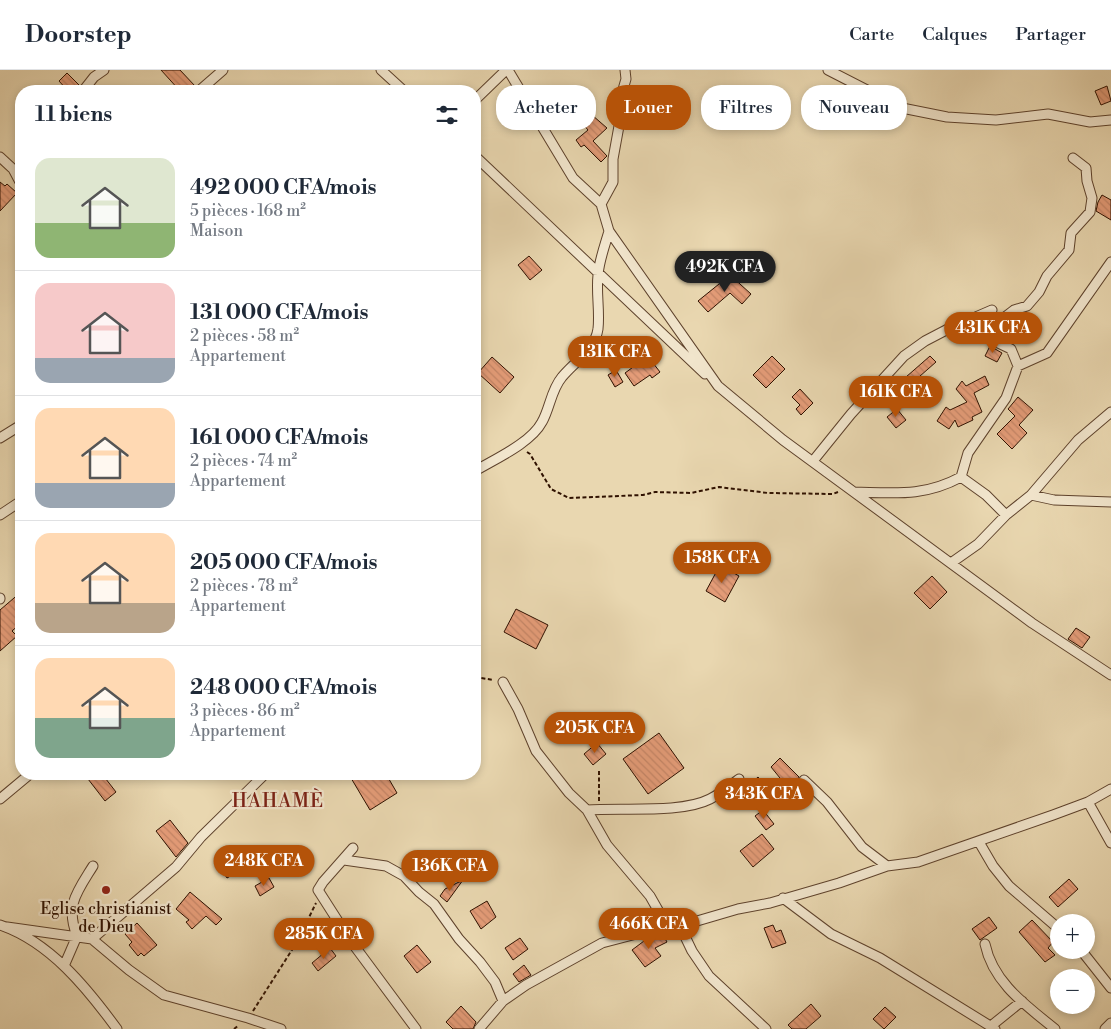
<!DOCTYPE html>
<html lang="fr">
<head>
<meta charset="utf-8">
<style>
  body { margin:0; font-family:"Libre Bodoni",serif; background:#f6f6f7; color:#1f2937; height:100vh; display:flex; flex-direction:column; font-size:19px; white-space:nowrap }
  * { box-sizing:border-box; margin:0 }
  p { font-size:16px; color:#747a83 }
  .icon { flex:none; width:28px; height:28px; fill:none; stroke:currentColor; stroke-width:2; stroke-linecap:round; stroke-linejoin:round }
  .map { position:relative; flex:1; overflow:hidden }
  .panel { position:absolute; left:15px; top:15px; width:466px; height:695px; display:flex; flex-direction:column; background:#fff; border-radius:20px; box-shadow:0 2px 8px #0003 }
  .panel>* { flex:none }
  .guide { position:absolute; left:496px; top:15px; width:475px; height:45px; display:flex; gap:10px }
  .fabs { position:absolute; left:1050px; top:844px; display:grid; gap:10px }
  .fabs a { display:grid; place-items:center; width:45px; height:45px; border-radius:50%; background:#fff; box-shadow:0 2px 8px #0003; font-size:25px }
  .price { position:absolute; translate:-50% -42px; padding:0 11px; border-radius:18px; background:#b45309; color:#fff; font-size:16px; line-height:32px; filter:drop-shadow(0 1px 2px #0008) }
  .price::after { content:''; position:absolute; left:50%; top:30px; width:15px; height:11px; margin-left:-8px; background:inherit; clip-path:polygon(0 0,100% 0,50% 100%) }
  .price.selected { background:#222; color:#fff }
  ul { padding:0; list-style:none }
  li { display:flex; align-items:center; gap:15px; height:125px; padding:0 20px }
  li+li { border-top:1px solid #e0e1e3 }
  li span { display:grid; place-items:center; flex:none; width:140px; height:100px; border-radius:15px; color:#555 }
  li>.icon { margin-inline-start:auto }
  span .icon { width:60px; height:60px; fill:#fffc; stroke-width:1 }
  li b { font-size:21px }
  h2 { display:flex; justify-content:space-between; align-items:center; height:60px; padding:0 20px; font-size:21px }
  .tag { padding:0 18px; border-radius:20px; background:#fff; box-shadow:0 2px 8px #0003; font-size:18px; line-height:45px }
  .tag.selected { background:#b45309; color:#fff }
  header { display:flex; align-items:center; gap:30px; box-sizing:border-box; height:70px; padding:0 25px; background:#fff; border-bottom:1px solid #e0e1e3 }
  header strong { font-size:24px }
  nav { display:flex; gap:28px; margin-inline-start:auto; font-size:18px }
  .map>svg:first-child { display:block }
</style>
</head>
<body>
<header>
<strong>Doorstep</strong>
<nav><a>Carte</a><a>Calques</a><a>Partager</a></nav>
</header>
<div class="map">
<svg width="1111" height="959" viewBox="0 0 1111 959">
  <defs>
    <pattern id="building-back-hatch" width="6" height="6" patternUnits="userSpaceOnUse" patternTransform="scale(1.25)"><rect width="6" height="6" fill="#e49c78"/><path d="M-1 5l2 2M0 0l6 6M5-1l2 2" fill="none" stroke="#c48566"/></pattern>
  </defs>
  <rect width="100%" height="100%" fill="#e9d7b0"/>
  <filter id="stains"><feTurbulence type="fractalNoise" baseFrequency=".004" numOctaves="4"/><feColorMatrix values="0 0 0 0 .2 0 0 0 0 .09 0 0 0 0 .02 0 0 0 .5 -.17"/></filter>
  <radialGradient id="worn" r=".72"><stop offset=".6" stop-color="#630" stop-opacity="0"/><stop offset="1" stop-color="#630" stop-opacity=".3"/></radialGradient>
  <path fill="url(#building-back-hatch)" stroke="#2f1100" d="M 161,0 L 180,0 L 195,16 L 189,21 L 180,21 Z
    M 67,3 L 79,15 L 72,21 L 68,21 L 59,11 Z
    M 1107,16 L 1111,31 L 1101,35 L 1095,21 Z
    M 592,45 L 607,58 L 593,71 L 607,86 L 601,92 L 584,75 L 581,77 L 576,70 L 588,60 L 582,53 Z
    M 0,112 L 5,116 L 7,114 L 17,123 L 0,141 Z
    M 1102,125 L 1111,130 L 1111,150 L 1096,141 L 1098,132 Z
    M 529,186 L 542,200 L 530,210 L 518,195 Z
    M 729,204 L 751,224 L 742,234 L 730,223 L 708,242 L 698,231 L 719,214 Z
    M 990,276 L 1002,283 L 997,292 L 985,286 Z
    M 646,284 L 660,302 L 652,308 L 650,305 L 634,316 L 625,303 L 640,292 L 639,290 Z
    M 772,286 L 785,299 L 766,318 L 753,305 Z
    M 930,286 L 936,292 L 903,321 L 898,314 Z
    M 492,287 L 514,307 L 500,323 L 478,303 Z
    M 616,300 L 623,312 L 615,317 L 608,305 Z
    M 985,306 L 989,315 L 974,323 L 982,342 L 972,347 L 973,350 L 958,357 L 955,350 L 949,359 L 937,351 L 946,337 L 950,340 L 967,332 L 956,319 L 962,311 L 966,316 Z
    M 800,319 L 813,333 L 801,345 L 796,339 L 800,335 L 792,327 Z
    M 1018,327 L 1033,340 L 1019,355 L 1027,363 L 1012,379 L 997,364 L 1015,346 L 1008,339 Z
    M 897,339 L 906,350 L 896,358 L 887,347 Z
    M 720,495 L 739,506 L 725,532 L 706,521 Z
    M 932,506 L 947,522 L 930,539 L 914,523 Z
    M 21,522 L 21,553 L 12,561 L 17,566 L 0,581 L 0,540 Z
    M 516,539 L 548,555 L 536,579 L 504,562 Z
    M 1076,558 L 1090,567 L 1082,578 L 1068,569 Z
    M 659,663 L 684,698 L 648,724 L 623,689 Z
    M 597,673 L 606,684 L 593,695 L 584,684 Z
    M 780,688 L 799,707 L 798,712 L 766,738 L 747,717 L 758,707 L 768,718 L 780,708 L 771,697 Z
    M 94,704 L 102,704 L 116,722 L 105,731 L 88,709 Z
    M 358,704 L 386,704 L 397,723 L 370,740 L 351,708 Z
    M 763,740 L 774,754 L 766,760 L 755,746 Z
    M 170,750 L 188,773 L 176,787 L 156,761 Z
    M 762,764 L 774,779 L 753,797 L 740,781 Z
    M 238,784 L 246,797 L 227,808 L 219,795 Z
    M 269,808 L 274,817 L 260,826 L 255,816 Z
    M 1069,809 L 1078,819 L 1058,837 L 1049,827 Z
    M 463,810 L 447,832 L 440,826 L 445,819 Z
    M 190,822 L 222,849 L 216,855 L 206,846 L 192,859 L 186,852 L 189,850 L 176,839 Z
    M 487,831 L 496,847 L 481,859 L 470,841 Z
    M 989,847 L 997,858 L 980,870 L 972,859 Z
    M 1032,850 L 1053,872 L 1048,878 L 1055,885 L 1045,892 L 1019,862 Z
    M 137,853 L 157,875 L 144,886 L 141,883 L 138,886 L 129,875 L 132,872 L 125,864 Z
    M 773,855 L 776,862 L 781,860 L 786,873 L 772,878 L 764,858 Z
    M 663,865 L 667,872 L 655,878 L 661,886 L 645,897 L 632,880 L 648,868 L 650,871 Z
    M 520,868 L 528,879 L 513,890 L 505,878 Z
    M 417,875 L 431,892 L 417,903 L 404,886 Z
    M 330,878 L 336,886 L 318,901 L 312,893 Z
    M 524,895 L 531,905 L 519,912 L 513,904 Z
    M 811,934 L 821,946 L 806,959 L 792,959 L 788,955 Z
    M 461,936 L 476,952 L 473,959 L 453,959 L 446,952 Z
    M 885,937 L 896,947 L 884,959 L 873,949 Z"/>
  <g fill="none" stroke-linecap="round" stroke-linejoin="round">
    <defs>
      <path id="street" d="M 381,0 L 404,21
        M 508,0 L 573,108 L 601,134 L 609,161 L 718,316 L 783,370 L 1032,553 L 1111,605
        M 828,0 L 902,38 L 947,47 L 996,50 L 1048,44 L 1090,52 L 1111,50
        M 83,21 L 94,7 L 104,0
        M 199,21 L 223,0
        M 475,30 L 506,0
        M 475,86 L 705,304
        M 0,87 L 13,99 L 21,114
        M 601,134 L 613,112 L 613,89 L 619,56 L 618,37 L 626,9 L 625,0
        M 993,256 L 1014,240 L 1027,236 L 1039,222 L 1047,206 L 1069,180 L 1071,163 L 1090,142 L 1092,128 L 1087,111 L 1086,98 L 1073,88
        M 1018,296 L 1047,283 L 1111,192
        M 0,368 L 21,355
        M 813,391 L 851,344 L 904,286 L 925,271 L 948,259 L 992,240
        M 475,401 C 495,389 531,373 542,352 C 550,338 551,320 562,307 C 574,292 595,280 598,259 C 600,241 596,223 598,205 C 599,191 605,175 609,161
        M 961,407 L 968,383 L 1006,328 L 1018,296 L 1011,279 L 994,271 L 993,256 L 982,250
        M 855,422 C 895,423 924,427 961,407 L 986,425 L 1006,445 L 1031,425 L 1054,430 L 1111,432
        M 1031,425 L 1078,370 L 1111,342
        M 0,445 L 21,431
        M 951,493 L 978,474 L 1006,445
        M 0,528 L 0,529
        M 503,612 L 518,639 L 536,681 L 569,723 L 587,740
        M 804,710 L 827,732 L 862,777 L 887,796
        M 0,729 L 30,704
        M 1088,732 L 1111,773
        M 979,772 L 993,796 L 1009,816 L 1059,859
        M 353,778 L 323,812 L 318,820 L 350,870 L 416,959
        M 344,790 L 386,796 L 404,806 L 419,822 L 434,834 L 459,869 L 480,892 L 495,912 L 503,931
        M 783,828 L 831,864 L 880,888 L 995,959
        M 0,855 C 50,872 87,918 117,959
        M 667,856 L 650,826 L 607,775 L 587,740 C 621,737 681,744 710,729 C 720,724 730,716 739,709
        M 680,856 L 692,881 L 709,906 L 766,959
        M 7,857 L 92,869 L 176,797 L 201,767 L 265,704
        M 92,869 L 129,900 L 164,925 L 248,948 L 281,959
        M 985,874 C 993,913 1027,936 1055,959
        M 1081,880 L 1111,918
        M 64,896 L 77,866 C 65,835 77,822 93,796
        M 991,956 L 1022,931
        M 479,959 L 503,931 L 526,915 L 602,873 L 667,856 L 680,856 L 738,839 L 770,833 L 839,813 L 887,796 L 918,792 L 1053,745 L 1088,732 L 1111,719
        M 1105,959 L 1111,953"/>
    </defs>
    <use href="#street" stroke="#5e422c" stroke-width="11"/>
    <path stroke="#2f1100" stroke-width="2" stroke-dasharray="4 2.5" stroke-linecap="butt" d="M 527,382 L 530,384 L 551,419 L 569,428 L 643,425 L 655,422 L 691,423 L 719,417 L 768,423 L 833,424 L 838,422
      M 475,607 L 494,610
      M 599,731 L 599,701
      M 253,941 L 297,872 L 316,833
      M 234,959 L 239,955"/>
    <use href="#street" stroke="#f1e5cc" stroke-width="9"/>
  </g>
  <circle fill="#8f2418" stroke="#f1e5cc" stroke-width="2" cx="106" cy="820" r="5"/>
  <g text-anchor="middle" stroke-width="4.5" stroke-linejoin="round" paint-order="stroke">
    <g font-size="16" fill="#2f1100" stroke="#f1e5cc">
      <text x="106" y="844">Eglise christianist<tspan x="106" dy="18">de Dieu</tspan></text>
    </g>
    <g font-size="19" letter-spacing="1" fill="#7a1f14" stroke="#f1e5cc">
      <text x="278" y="737">HAHAMÈ</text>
    </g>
  </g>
  <rect width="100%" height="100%" filter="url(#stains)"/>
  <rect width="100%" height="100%" fill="url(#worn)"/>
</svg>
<div class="fabs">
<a>+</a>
<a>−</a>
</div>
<b class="price selected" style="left:725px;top:223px">492K CFA</b>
<b class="price" style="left:993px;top:284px">431K CFA</b>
<b class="price" style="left:615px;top:308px">131K CFA</b>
<b class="price" style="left:896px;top:348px">161K CFA</b>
<b class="price" style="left:722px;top:514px">158K CFA</b>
<b class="price" style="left:595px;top:684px">205K CFA</b>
<b class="price" style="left:764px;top:750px">343K CFA</b>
<b class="price" style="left:264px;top:817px">248K CFA</b>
<b class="price" style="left:450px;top:822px">136K CFA</b>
<b class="price" style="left:649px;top:880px">466K CFA</b>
<b class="price" style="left:324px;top:890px">285K CFA</b>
<div class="guide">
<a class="tag">Acheter</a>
<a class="tag selected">Louer</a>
<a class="tag">Filtres</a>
<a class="tag">Nouveau</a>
</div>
<section class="panel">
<h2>11 biens<svg class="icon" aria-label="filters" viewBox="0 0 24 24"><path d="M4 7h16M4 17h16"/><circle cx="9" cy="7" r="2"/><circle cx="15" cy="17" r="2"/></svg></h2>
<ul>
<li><span style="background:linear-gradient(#dfe7d0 65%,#8fb573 0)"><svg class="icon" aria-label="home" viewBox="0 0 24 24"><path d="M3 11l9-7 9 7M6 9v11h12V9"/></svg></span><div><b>492 000 CFA/mois</b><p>5 pièces · 168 m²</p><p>Maison</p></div></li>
<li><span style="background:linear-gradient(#f6c9c9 75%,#9aa5b1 0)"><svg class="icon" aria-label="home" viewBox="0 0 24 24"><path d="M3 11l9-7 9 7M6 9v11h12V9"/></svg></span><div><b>131 000 CFA/mois</b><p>2 pièces · 58 m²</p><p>Appartement</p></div></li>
<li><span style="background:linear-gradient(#ffd9b3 75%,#9aa5b1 0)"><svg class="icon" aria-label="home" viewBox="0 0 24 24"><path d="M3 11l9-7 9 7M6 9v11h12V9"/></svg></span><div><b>161 000 CFA/mois</b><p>2 pièces · 74 m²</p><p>Appartement</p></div></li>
<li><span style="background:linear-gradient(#ffd9b3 70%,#b9a48a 0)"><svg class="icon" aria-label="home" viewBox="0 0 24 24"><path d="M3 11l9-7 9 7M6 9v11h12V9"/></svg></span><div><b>205 000 CFA/mois</b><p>2 pièces · 78 m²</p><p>Appartement</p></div></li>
<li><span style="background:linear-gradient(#ffd9b3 60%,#7fa58c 0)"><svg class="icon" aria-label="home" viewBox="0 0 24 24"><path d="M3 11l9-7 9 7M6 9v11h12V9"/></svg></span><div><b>248 000 CFA/mois</b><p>3 pièces · 86 m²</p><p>Appartement</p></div></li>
</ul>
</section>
</div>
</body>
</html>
